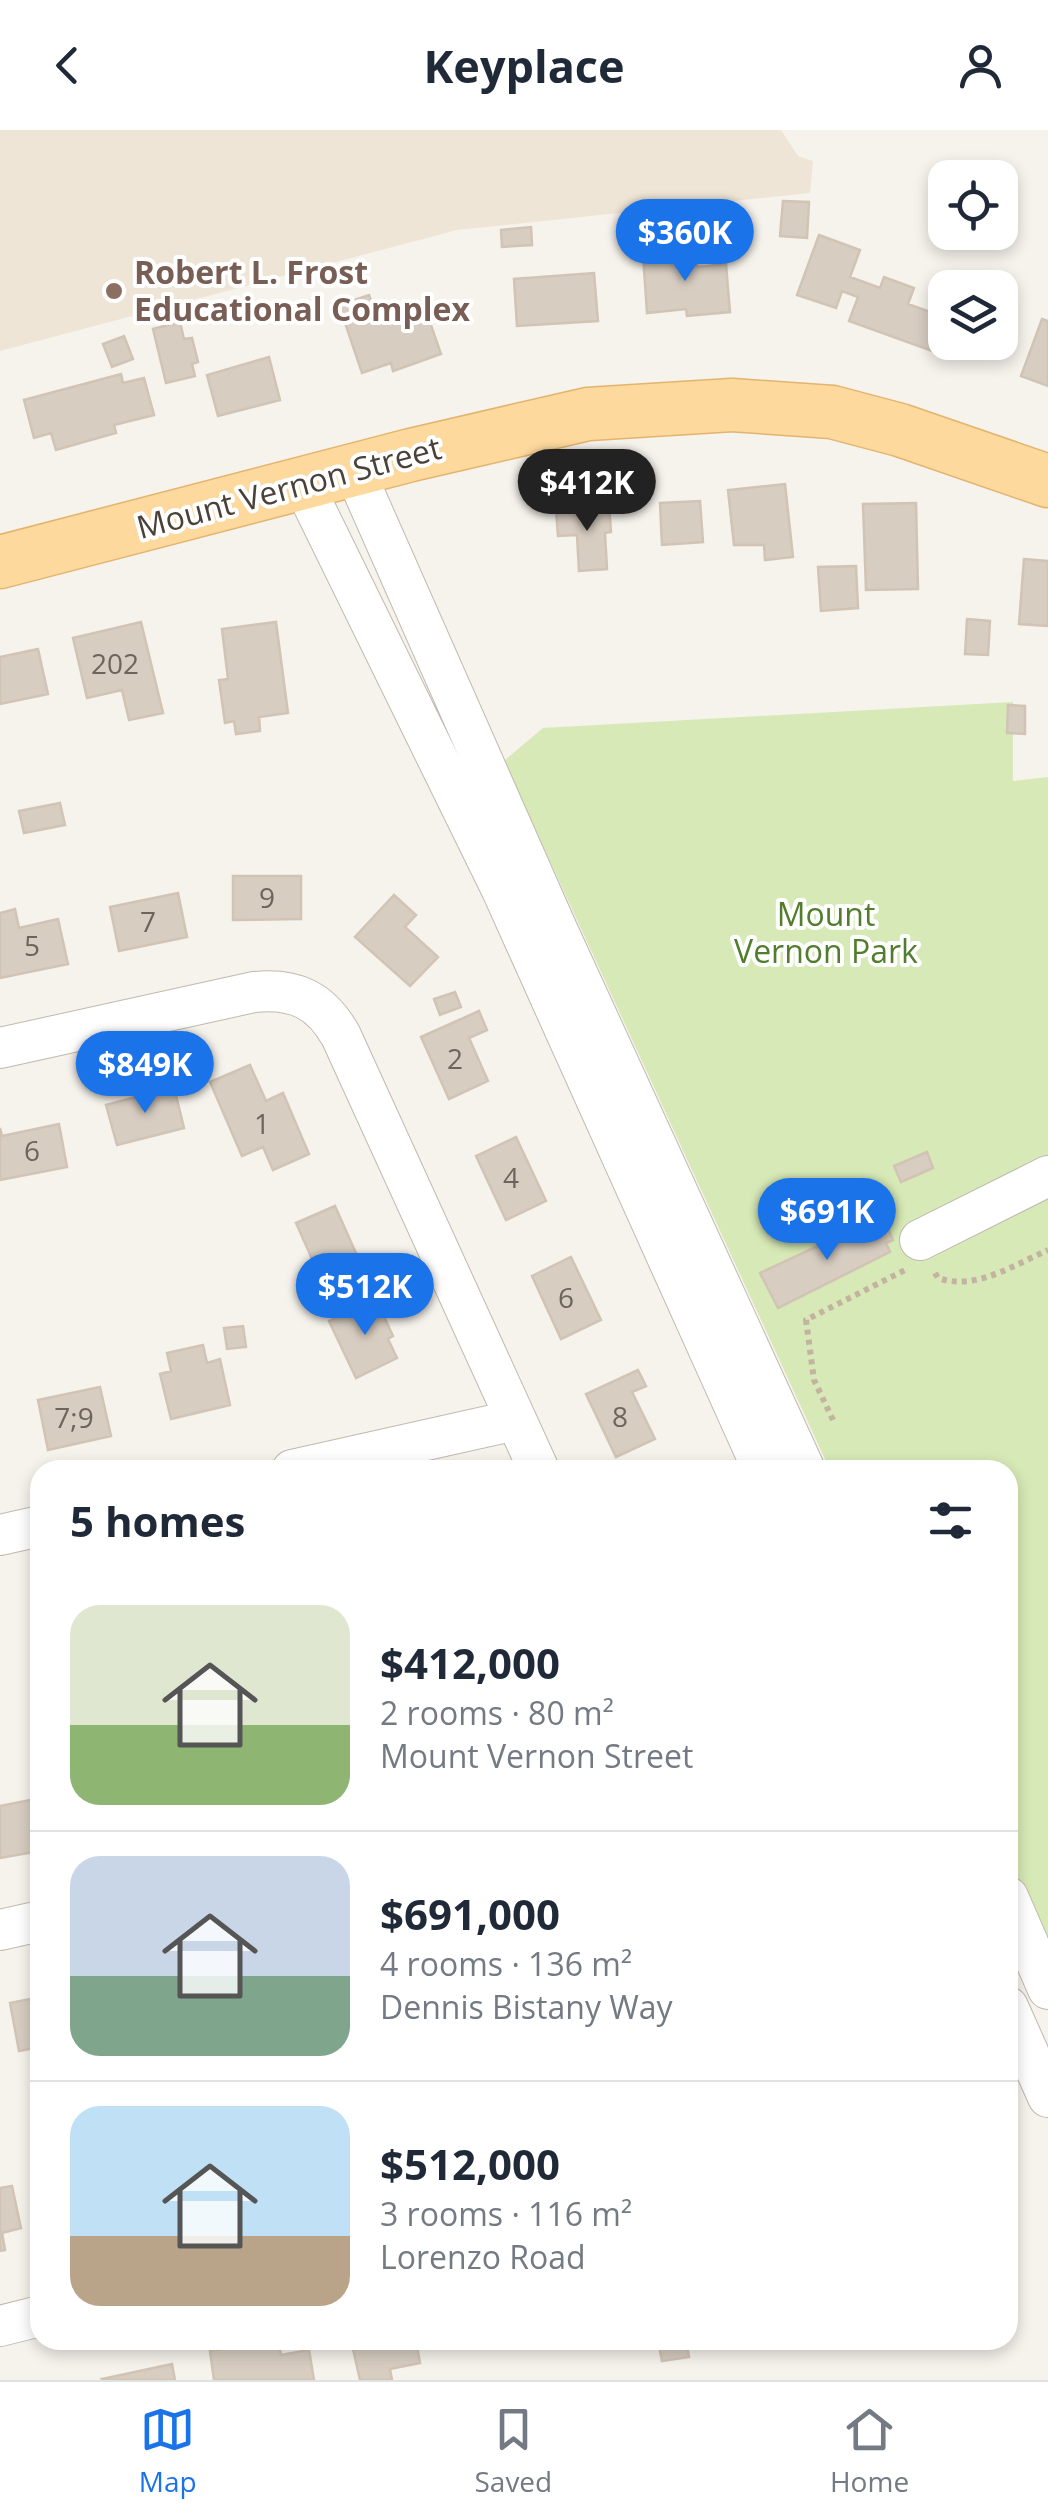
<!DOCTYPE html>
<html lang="en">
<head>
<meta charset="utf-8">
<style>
  body { margin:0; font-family:"Open Sans",sans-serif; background:#f2f2f3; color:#1f2937; height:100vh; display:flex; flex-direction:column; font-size:38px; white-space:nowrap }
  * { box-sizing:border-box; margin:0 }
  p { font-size:32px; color:#747a83 }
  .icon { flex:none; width:55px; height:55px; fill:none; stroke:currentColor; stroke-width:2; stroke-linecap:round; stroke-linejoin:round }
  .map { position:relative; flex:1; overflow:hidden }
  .panel { position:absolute; left:30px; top:1330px; width:988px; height:890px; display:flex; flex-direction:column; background:#fff; border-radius:30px; box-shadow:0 5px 15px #0003 }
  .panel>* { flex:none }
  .tools { position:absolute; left:928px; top:30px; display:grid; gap:20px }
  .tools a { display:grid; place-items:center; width:90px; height:90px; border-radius:20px; background:#fff; box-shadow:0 5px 15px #0003; font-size:50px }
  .price { position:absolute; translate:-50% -85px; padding:0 22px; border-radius:35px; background:#1a73e8; color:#fff; font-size:32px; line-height:65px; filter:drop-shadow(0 2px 5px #0008) }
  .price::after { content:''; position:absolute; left:50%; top:60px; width:30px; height:22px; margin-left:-15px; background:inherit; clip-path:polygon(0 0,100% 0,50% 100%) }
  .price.on { background:#222; color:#fff }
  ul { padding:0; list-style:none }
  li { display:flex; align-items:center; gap:30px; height:250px; padding:0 40px }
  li+li { border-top:2px solid #e0e1e3 }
  li span { display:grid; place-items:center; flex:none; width:280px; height:200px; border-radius:30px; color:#555 }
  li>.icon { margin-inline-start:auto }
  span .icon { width:120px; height:120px; fill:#fffc; stroke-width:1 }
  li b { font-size:42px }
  h2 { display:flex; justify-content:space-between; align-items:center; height:120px; padding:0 40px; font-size:42px }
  header { display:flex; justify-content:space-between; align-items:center; height:130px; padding:0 40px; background:#fff; font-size:45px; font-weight:700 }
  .dock { display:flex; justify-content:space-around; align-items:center; height:140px; border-top:2px solid #e0e1e3; background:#fff; font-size:28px; color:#747a83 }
  .dock a { display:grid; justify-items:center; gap:5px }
  .dock .on { color:#1a73e8 }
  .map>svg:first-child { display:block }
</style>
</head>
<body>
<header><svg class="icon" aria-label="back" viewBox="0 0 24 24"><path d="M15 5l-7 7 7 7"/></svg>Keyplace<svg class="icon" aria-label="person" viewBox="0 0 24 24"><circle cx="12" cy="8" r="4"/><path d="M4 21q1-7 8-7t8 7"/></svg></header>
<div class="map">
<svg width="1048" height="2250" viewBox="0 0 1048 2250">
  <rect width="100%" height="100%" fill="#f6f2ec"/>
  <path fill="#eee5d6" d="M 0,0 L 781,0 L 798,26 L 813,31 L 810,63 L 457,100 L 0,221 Z"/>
  <path fill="#d7e9b6" d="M 1013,572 L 1013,651 L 1048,647 L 1048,1815 L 1008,1727 L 1008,1340 L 830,1340 L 504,631 L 543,598 Z"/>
  <path fill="#d7cdc1" stroke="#d2c4b5" stroke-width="2.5" d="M 783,71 L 809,72 L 807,108 L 780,106 Z
    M 531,97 L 532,115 L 502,117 L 501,100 Z
    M 819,105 L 860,120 L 850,147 L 880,158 L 884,147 L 914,158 L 908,174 L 944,187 L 932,221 L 849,191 L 858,167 L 842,161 L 836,178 L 797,165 Z
    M 696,120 L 697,137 L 726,134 L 730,182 L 687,186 L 686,179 L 647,183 L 643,124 Z
    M 594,143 L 598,191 L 517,196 L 514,149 Z
    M 369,165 L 377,187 L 423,172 L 441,224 L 393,241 L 391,233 L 362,243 L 339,175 Z
    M 1042,189 L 1048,191 L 1048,256 L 1021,246 Z
    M 180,192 L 184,209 L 192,208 L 198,232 L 192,234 L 195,246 L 166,253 L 153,199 Z
    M 124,206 L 133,229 L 112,237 L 103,214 Z
    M 269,227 L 280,270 L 218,286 L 207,245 Z
    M 121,244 L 123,253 L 144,248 L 154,285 L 114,295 L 116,303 L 56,320 L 51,303 L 34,308 L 24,270 Z
    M 785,354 L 793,427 L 765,430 L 764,415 L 734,415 L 728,360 Z
    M 700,371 L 703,412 L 662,415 L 660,373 Z
    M 916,373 L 918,459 L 866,460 L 863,374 Z
    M 609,376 L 611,402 L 605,403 L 607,439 L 579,441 L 577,405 L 558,406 L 556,380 Z
    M 1024,429 L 1048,431 L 1048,496 L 1019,494 Z
    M 856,436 L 858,478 L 821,481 L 818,437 Z
    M 967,489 L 990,491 L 988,525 L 965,524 Z
    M 141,492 L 163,583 L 129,590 L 122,560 L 87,568 L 73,508 Z
    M 276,492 L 288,583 L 259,587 L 260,601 L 236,604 L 234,591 L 225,593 L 219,550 L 228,549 L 222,499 Z
    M 38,519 L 48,564 L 0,574 L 0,527 Z
    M 1008,575 L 1025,576 L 1025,604 L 1007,603 Z
    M 60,673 L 65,695 L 24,703 L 19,681 Z
    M 233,746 L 301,746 L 301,789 L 233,790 Z
    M 178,763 L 187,807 L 119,821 L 110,777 Z
    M 394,765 L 416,785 L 405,797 L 438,827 L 410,856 L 355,807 Z
    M 15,779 L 19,798 L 58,789 L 68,834 L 0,848 L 0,783 Z
    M 455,862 L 461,877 L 440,885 L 434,869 Z
    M 479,881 L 487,900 L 469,908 L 488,951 L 449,969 L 421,907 Z
    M 250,935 L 266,971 L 283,963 L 309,1024 L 273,1040 L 263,1017 L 242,1026 L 210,952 Z
    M 174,957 L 184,998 L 117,1015 L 106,975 Z
    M 59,994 L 67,1037 L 0,1050 L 0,998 L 2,1006 Z
    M 516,1007 L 546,1071 L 506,1090 L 476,1026 Z
    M 927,1022 L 933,1038 L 901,1052 L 894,1036 Z
    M 335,1076 L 364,1141 L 325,1158 L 296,1093 Z
    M 871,1091 L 874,1097 L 885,1092 L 893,1110 L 886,1113 L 890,1122 L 778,1178 L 760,1143 Z
    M 571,1127 L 601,1190 L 561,1209 L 532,1146 Z
    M 376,1169 L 393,1206 L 388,1209 L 397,1228 L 356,1248 L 329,1191 Z
    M 243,1196 L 246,1217 L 227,1219 L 224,1198 Z
    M 203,1215 L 207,1233 L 220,1229 L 230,1275 L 171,1289 L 160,1244 L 171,1241 L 167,1223 Z
    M 638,1240 L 646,1256 L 632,1262 L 655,1309 L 616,1327 L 586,1264 Z
    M 100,1257 L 111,1306 L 48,1320 L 38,1270 Z
    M 40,1668 L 40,1721 L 0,1728 L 0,1676 Z
    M 40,1867 L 40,1917 L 19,1921 L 10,1873 Z
    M 12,2056 L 21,2098 L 2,2103 L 5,2120 L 0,2121 L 0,2058 Z
    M 278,2210 L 281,2225 L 309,2220 L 314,2250 L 214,2250 L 210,2221 Z
    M 351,2210 L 416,2210 L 420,2233 L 390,2239 L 392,2250 L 360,2250 Z
    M 658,2210 L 686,2210 L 689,2227 L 662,2231 Z
    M 172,2234 L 175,2250 L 103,2250 L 102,2249 Z"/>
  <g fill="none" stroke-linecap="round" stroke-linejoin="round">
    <defs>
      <path id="minor" d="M 354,340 L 556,797 L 805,1340
        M 303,354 L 502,760 L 763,1340
        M 0,918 L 254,862 C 295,858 321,870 341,906 L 539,1340
        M 920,1110 L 1048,1046
        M 292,1340 L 516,1290
        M 0,1405 L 40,1396
        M 1008,1767 L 1048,1859
        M 0,1800 L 40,1791
        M 1008,1877 L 1048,1967
        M 0,2196 L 40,2186"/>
      <path id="major" d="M 0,432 L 411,325 L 588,284 L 732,275 L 832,282 L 900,300 L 1048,351"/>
    </defs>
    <use href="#minor" stroke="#c1b9ae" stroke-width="42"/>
    <use href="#major" stroke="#e3b46d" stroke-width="55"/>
    <path stroke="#c3b3a0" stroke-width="6" stroke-dasharray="5 5" stroke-linecap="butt" d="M 935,1143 L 938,1148 C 975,1161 1014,1135 1048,1120
      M 833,1290 L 814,1250 L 806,1190 L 905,1140"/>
    <use href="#minor" stroke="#fff" stroke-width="40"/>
    <use href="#major" stroke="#fdd99e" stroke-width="52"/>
  </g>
  <circle fill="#8d6e63" stroke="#fff" stroke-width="4" cx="114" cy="161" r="10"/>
  <g text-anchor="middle" stroke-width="8" stroke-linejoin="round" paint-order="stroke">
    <g font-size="28" fill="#6d655b">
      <text x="115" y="544">202</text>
      <text x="267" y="778">9</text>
      <text x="148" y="802">7</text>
      <text x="32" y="826">5</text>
      <text x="455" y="939">2</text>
      <text x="262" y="1004">1</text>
      <text x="32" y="1031">6</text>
      <text x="511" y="1058">4</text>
      <text x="566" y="1178">6</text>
      <text x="620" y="1297">8</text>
      <text x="74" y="1298">7;9</text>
    </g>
    <g font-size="32" font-weight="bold" fill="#785e54" stroke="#fff" text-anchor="start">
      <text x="134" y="154">Robert L. Frost<tspan x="134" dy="37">Educational Complex</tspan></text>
    </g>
    <g font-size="32" fill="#4a4239" stroke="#fff">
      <text transform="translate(289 358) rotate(-15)" y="11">Mount Vernon Street</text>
    </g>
    <g font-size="32" fill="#527d2c" stroke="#fff">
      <text x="826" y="796">Mount<tspan x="826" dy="37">Vernon Park</tspan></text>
    </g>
  </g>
</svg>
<div class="tools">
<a><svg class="icon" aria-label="locate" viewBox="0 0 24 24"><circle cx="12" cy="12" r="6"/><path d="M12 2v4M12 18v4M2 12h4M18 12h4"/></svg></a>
<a><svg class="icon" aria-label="layers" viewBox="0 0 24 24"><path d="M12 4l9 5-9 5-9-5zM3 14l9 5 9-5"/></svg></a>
</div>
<b class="price" style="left:685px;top:154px">$360K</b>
<b class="price on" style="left:587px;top:404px">$412K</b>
<b class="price" style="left:145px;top:986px">$849K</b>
<b class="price" style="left:827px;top:1133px">$691K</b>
<b class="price" style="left:365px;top:1208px">$512K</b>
<section class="panel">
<h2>5 homes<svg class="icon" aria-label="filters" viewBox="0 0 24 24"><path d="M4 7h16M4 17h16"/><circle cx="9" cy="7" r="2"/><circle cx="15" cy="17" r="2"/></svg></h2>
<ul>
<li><span style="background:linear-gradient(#dfe7d0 60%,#8fb573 0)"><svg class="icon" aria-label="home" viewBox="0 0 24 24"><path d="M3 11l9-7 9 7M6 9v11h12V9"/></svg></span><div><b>$412,000</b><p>2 rooms · 80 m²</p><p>Mount Vernon Street</p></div></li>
<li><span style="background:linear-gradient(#c9d6e8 60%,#7fa58c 0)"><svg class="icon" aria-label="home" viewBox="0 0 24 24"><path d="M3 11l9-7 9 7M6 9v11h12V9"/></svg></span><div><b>$691,000</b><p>4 rooms · 136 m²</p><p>Dennis Bistany Way</p></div></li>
<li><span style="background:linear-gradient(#bfe0f5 65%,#b9a48a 0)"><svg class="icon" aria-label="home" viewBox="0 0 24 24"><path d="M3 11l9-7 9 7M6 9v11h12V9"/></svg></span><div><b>$512,000</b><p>3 rooms · 116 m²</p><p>Lorenzo Road</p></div></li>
</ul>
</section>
</div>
<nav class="dock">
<a class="on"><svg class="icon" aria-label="map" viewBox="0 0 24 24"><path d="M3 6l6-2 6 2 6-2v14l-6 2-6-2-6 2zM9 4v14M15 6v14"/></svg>Map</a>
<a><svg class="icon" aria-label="saved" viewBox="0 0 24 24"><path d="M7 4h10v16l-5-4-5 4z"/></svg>Saved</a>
<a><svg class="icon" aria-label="home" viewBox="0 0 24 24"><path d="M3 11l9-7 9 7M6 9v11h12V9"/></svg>Home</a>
</nav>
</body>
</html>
